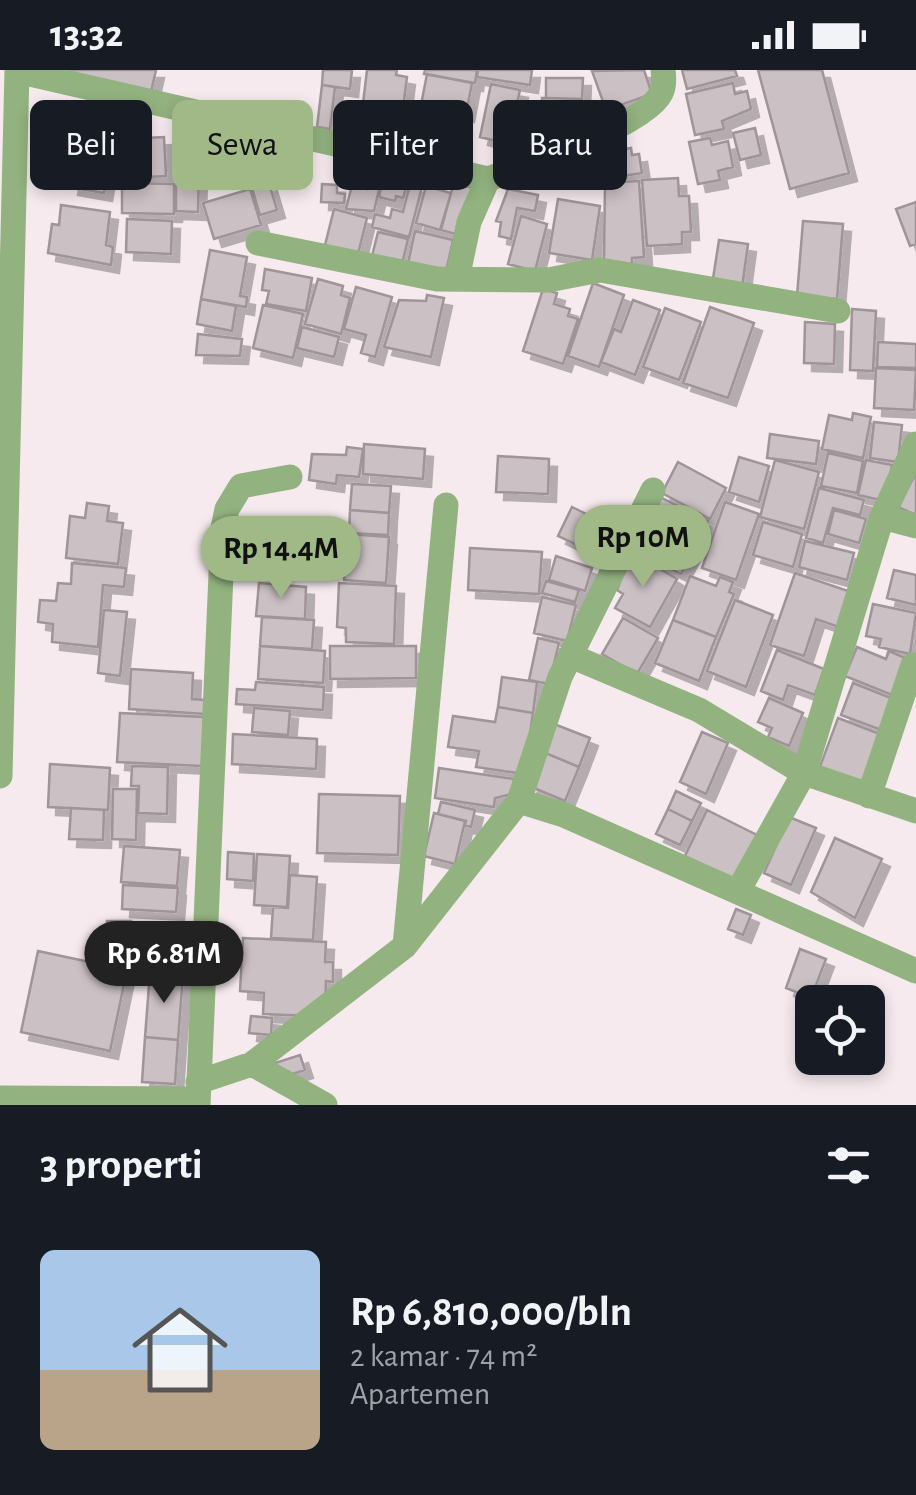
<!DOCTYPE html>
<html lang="id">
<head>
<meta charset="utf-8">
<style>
  body { margin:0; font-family:"Alegreya Sans",sans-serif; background:#20242c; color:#f1f3f6; height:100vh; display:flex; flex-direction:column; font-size:38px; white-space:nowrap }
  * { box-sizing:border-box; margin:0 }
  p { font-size:32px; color:#9ea1a6 }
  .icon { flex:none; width:55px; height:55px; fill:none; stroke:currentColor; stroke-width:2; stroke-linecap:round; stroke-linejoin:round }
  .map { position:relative; height:1035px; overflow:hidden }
  .drawer { display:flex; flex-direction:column; background:#171b24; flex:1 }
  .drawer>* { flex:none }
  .guide { position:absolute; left:30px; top:30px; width:858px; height:90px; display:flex; gap:20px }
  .fabs { position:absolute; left:795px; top:915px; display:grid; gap:20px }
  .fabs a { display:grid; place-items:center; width:90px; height:90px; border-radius:15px; background:#171b24; box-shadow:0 5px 15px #0003; font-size:50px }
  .price { position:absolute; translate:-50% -85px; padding:0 22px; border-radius:35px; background:#a0b987; color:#111; font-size:32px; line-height:65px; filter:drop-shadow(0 2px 5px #0008) }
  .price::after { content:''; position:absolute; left:50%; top:60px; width:30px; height:22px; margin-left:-15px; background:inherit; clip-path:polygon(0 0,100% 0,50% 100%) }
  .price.on { background:#222; color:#fff }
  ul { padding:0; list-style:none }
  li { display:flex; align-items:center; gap:30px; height:250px; padding:0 40px }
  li+li { border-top:2px solid #363941 }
  li span { display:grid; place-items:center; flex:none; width:280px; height:200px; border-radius:15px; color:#555 }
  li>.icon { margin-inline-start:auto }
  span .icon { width:120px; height:120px; fill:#fffc; stroke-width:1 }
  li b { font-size:42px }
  h2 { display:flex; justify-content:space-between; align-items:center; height:120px; padding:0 40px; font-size:42px }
  .tag { padding:0 35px; border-radius:15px; background:#171b24; box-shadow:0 5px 15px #0003; font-size:35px; line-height:90px }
  .tag.on { background:#a0b987; color:#111 }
  .status { display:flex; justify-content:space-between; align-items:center; height:70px; padding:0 50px; background:#171b24; direction:ltr }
  .status svg { height:28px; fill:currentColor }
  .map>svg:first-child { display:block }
</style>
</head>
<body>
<div class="status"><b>13:32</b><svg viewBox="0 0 49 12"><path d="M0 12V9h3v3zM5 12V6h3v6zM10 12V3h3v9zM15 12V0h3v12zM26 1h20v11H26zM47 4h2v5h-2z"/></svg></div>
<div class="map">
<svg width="916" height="1035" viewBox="0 0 916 1035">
  <defs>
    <filter id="shadow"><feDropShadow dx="8" dy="8" stdDeviation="0" flood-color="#0004"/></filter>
  </defs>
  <rect width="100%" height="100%" fill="#f6eaee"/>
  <path fill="#cbc0c3" stroke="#9f9498" stroke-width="2.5" filter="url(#shadow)" d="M 61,0 L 156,0 L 151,22 Z
    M 323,0 L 352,0 L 350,19 L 322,15 Z
    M 367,0 L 397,0 L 396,5 L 407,7 L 403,38 L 391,36 L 388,54 L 361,50 Z
    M 425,0 L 477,0 L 475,13 L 424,4 Z
    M 478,0 L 532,0 L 530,15 L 477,7 Z
    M 644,0 L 652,24 L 606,40 L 592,1 Z
    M 682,0 L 735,0 L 737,6 L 687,19 Z
    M 758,0 L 822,0 L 849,103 L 790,119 Z
    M 427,4 L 472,13 L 466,44 L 421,35 Z
    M 546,8 L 583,8 L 582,29 L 546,28 Z
    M 733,13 L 735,24 L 747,21 L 751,39 L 722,51 L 724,59 L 695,65 L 686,24 Z
    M 491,14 L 520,20 L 516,38 L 523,39 L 518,65 L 511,63 L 508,74 L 480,67 Z
    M 322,15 L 335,17 L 330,59 L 317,57 Z
    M 542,28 L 580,29 L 579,46 L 568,45 L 567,66 L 541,65 Z
    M 584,33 L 600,34 L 600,58 L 583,57 Z
    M 77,52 L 115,60 L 107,103 L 48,87 L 53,63 L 93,70 L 94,65 L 76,62 Z
    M 755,58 L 761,85 L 740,90 L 733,63 Z
    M 164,67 L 166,106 L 126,108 L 124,69 Z
    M 710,68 L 712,75 L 728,71 L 733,97 L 718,101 L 720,110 L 698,114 L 689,72 Z
    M 631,78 L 632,85 L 639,84 L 642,103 L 617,107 L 613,81 Z
    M 346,95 L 368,99 L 365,114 L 343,110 Z
    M 73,100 L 107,107 L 104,123 L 70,117 Z
    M 176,100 L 199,101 L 198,142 L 176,141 Z
    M 385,100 L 409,107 L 403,128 L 396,126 L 395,131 L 379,127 Z
    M 371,103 L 382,106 L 374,141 L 346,139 L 352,115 L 367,119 Z
    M 678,108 L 679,126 L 689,126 L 691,162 L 682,162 L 682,174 L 647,176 L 642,110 Z
    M 639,111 L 644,187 L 632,188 L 632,194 L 604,190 L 605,113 Z
    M 454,112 L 472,118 L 459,165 L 441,160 Z
    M 122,113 L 174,114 L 174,144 L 122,143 Z
    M 269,113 L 277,140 L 260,145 L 252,118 Z
    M 322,114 L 337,115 L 337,123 L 345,124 L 344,133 L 321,132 Z
    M 410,114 L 422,117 L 409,167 L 372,157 L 375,144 L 390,148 L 392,139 L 403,142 Z
    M 426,116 L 451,123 L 440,160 L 416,153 Z
    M 250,119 L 261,155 L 214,169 L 203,133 Z
    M 508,119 L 538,125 L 535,141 L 517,138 L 511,169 L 499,166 L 501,152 L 496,151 Z
    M 558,129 L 600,136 L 592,190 L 549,183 Z
    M 916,132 L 916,174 L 910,176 L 896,139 Z
    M 61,135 L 110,142 L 106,175 L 113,177 L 111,195 L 48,183 L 52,154 L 59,155 Z
    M 334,139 L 367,148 L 357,188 L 324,179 Z
    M 521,146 L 547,154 L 535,201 L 508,194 Z
    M 127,149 L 172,151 L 171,184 L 126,182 Z
    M 803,151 L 843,154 L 837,229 L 797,226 Z
    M 415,161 L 453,170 L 445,206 L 407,198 Z
    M 378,162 L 408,169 L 402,194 L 372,186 Z
    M 719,170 L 748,174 L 741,225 L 712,215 Z
    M 210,180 L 247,187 L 240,226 L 247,227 L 246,237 L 201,229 Z
    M 265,199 L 312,208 L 306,241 L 266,234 L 269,221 L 262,220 Z
    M 318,209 L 343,216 L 341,225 L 350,228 L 341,264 L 305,254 Z
    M 593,213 L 624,225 L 599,297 L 568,286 Z
    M 356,217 L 392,227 L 375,287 L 361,283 L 366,265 L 344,259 Z
    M 543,219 L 557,223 L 554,234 L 570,239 L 568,246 L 578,249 L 563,294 L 523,281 Z
    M 427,225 L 444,228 L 431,287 L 384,277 L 399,230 L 426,231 Z
    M 201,229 L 236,236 L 232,261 L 197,254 Z
    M 633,230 L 660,240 L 635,305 L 601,292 L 614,259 L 621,262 Z
    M 263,235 L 303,244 L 293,288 L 253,278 Z
    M 710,237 L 754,253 L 728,328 L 683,313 Z
    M 665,238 L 701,252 L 679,310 L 643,297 Z
    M 852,239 L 876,241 L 873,301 L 850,300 Z
    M 805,252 L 835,254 L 834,294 L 804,293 Z
    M 302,257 L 339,267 L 334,287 L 297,278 Z
    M 198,264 L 242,269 L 240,286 L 196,285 Z
    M 878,272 L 916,274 L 916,298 L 877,297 Z
    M 876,298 L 916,300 L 914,340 L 874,338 Z
    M 853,343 L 871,347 L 863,388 L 822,379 L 829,345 L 852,350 Z
    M 874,352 L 902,355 L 898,392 L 870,388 Z
    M 770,364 L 819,371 L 816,394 L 767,388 Z
    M 364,374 L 425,379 L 423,409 L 363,404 Z
    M 347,377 L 363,379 L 359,407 L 337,405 L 336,414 L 309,410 L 312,384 L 346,385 Z
    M 828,383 L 863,391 L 857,423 L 821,416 Z
    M 498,386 L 549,389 L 548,424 L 496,422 Z
    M 739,387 L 769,396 L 759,432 L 729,422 Z
    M 775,390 L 819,402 L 804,459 L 760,447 Z
    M 866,390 L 892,395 L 885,431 L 858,425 Z
    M 678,392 L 726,418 L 710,449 L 662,423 Z
    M 916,403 L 916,445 L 898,437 Z
    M 352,414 L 391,416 L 389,443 L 350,440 Z
    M 819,418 L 864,430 L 860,445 L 833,438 L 823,473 L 806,468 Z
    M 660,427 L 708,451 L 681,504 L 633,480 Z
    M 725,432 L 759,444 L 736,510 L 702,498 Z
    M 87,433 L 109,436 L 107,451 L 123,453 L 118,494 L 66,488 L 70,446 L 85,448 Z
    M 572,437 L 615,458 L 602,487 L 558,466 Z
    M 350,440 L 389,443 L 388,465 L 349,463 Z
    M 834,440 L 866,449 L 859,473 L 828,464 Z
    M 763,452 L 802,464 L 793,497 L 753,485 Z
    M 347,464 L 389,467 L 386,513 L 344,510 Z
    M 805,471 L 854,483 L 847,510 L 799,497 Z
    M 470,478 L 542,482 L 539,524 L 468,520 Z
    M 631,482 L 677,509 L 650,557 L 615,538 L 623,524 L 617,520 Z
    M 556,486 L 592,498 L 585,521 L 549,510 Z
    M 72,493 L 126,498 L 124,517 L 103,515 L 98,577 L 52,572 L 53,554 L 38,552 L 40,530 L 56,531 L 58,513 L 71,514 Z
    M 894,500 L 916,505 L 916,535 L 887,528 Z
    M 795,503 L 851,522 L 839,557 L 816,549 L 804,586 L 770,575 Z
    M 690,506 L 716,516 L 720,507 L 733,512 L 729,522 L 734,524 L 716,567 L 673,550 Z
    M 546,511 L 579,520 L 575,532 L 542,523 Z
    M 259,513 L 306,517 L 305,549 L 256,546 Z
    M 339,513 L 396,516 L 394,574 L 346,572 L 346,558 L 337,557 Z
    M 542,527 L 576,535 L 567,571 L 534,563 Z
    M 735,530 L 773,545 L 746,617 L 707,601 Z
    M 873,534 L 916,543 L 910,584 L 879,577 L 881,569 L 866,566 Z
    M 104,540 L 127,542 L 120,606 L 98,603 Z
    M 262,547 L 314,550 L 312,579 L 260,576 Z
    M 623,548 L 658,568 L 637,604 L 602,584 Z
    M 673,550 L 716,567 L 699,611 L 655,593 Z
    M 538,568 L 559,573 L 549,614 L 529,610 Z
    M 260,576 L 325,581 L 323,613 L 258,609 Z
    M 330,576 L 416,576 L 416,608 L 330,609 Z
    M 857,577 L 886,589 L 889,581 L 912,591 L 897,627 L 845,606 Z
    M 777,580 L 824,599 L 815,625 L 788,615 L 783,630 L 761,621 Z
    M 131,599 L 193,603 L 192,629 L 206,630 L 206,644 L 129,639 Z
    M 502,607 L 537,612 L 533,643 L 498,637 Z
    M 256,612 L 324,617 L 323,640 L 236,634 L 237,619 L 255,620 Z
    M 853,613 L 896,630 L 884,661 L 841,645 Z
    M 769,628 L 803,643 L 789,676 L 768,667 L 772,658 L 758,652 Z
    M 498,637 L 533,643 L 524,704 L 476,697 L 479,681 L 448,677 L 453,646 L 495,652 Z
    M 254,638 L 290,641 L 288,665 L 252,662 Z
    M 120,643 L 204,647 L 202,696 L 117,692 Z
    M 838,648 L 885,666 L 865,719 L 818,702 Z
    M 554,654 L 590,668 L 579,697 L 543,682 Z
    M 702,662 L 728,673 L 706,724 L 680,712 Z
    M 233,664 L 317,669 L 316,699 L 232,694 Z
    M 543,682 L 579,697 L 565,731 L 529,716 Z
    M 50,694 L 110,698 L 108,740 L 48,737 Z
    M 132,696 L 168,697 L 167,744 L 138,743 L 139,716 L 131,716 Z
    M 439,698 L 514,709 L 512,724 L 495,728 L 494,737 L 435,728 Z
    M 113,719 L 137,719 L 136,770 L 112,769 Z
    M 676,721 L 701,733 L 692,751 L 668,739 Z
    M 319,724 L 400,726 L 398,785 L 317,783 Z
    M 441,732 L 475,740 L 471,757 L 465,755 L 466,751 L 438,744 Z
    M 71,738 L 104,740 L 103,770 L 69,769 Z
    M 668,739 L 692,751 L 680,775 L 656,764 Z
    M 707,740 L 759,766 L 736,811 L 685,786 Z
    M 434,743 L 465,751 L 455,794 L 424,786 Z
    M 789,747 L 816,758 L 791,815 L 764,803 Z
    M 835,768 L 882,789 L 855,848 L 811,822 Z
    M 124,776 L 180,780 L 177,816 L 121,812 Z
    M 228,782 L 254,784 L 253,811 L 227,809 Z
    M 257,784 L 290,786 L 287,837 L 254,835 Z
    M 290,805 L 317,807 L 313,870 L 271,868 L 273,837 L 288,838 Z
    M 123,815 L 178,818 L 176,842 L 122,839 Z
    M 736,839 L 751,845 L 743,865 L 728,859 Z
    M 107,851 L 131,851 L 131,867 L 107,867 Z
    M 243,868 L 326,872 L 325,892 L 333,892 L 333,912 L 326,911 L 325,935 L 312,946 L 263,944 L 264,923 L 240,921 Z
    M 123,869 L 187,870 L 186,899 L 122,898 Z
    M 800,879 L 826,889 L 811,928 L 786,918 Z
    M 38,881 L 127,900 L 110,981 L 21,962 Z
    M 150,902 L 183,904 L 178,970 L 145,967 Z
    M 251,946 L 272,948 L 271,965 L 249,963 Z
    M 145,967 L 178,970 L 175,1014 L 142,1012 Z
    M 300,985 L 305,1000 L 280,1008 L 275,993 Z"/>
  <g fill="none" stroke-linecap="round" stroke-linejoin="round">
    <path stroke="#92b27f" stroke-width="25" d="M 17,1 L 488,109
      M 258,173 L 437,209 L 548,210 L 600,200 L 838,241
      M 457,209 L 469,152 L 488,109 C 522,97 646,55 661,23 C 664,17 664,7 663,0
      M 882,447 L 916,456
      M 571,586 L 699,640 L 804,703 L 916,741
      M 0,706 L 17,0
      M 869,726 L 913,595
      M 519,731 L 560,607 L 653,420
      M 738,821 L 804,703 L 882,447 L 916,374
      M 405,876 L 446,435
      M 252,994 L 325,1035
      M 198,1012 L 252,994 L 405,876 L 519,731 L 564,745 L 916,901
      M 0,1028 L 198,1029
      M 198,1035 L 223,458 L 227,439 L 241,416 L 290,407"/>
  </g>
</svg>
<div class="fabs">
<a><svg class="icon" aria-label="locate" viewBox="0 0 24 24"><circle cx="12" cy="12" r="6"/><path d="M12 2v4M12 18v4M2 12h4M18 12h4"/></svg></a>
</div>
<b class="price" style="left:643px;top:520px">Rp 10M</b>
<b class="price" style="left:281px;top:531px">Rp 14.4M</b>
<b class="price on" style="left:164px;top:936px">Rp 6.81M</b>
<div class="guide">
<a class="tag">Beli</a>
<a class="tag on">Sewa</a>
<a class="tag">Filter</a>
<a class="tag">Baru</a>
</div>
</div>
<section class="drawer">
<h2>3 properti<svg class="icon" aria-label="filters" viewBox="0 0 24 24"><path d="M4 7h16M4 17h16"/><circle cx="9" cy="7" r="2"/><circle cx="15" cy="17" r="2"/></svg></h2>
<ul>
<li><span style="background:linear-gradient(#a9c7e8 60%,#b9a48a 0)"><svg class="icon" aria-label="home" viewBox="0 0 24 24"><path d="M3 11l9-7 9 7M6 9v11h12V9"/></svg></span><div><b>Rp 6,810,000/bln</b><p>2 kamar · 74 m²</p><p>Apartemen</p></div></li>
</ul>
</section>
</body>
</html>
